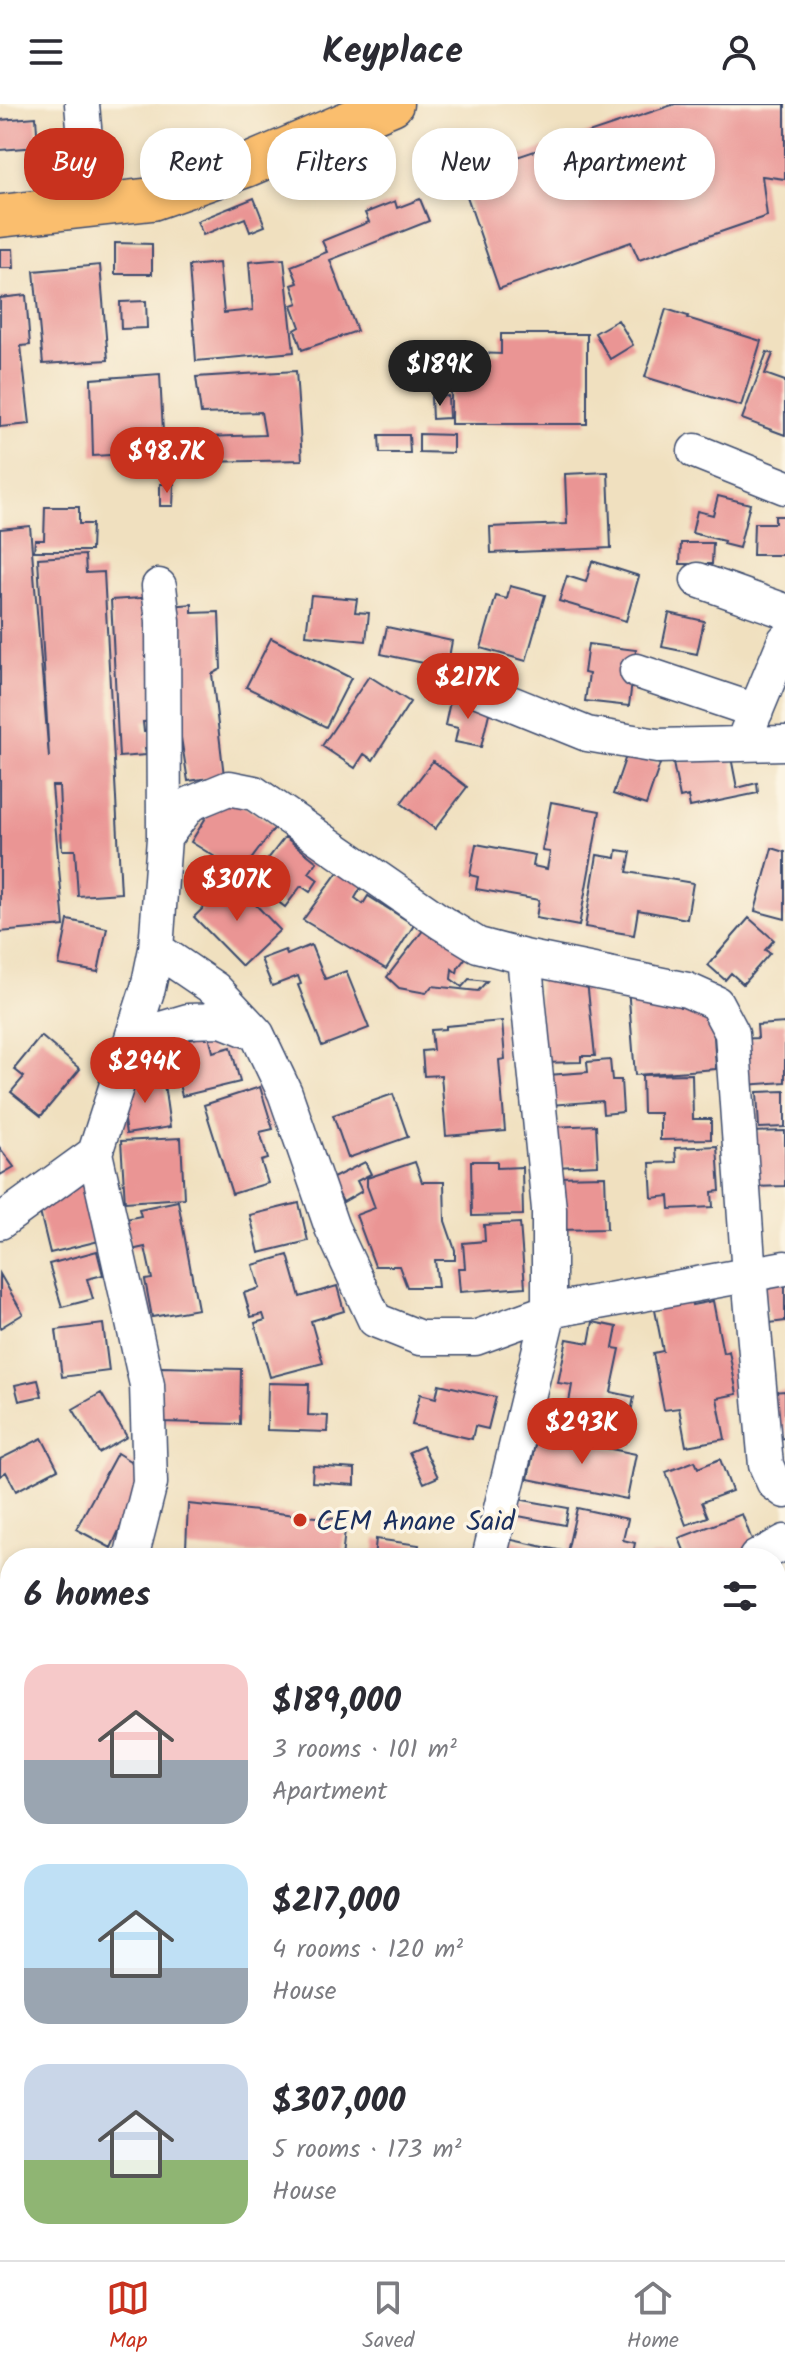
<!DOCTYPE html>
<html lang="en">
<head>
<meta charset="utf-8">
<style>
  body { margin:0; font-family:Kalam,sans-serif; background:#f7f7f7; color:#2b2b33; height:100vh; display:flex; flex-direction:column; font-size:30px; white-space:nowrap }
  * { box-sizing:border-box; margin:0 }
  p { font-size:26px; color:#7c7c81 }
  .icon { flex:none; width:44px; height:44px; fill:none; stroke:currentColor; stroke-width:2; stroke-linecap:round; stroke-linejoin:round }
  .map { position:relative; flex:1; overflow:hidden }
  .side { position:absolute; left:0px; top:1444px; width:786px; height:712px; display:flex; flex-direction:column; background:#fff; border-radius:32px 32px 0 0; box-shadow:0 4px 12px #0003 }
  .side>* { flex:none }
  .hud { position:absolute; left:24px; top:24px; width:738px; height:72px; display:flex; gap:16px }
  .price { position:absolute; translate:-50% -68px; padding:0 18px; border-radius:28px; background:#c8321e; color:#fff; font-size:26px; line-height:52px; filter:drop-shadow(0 2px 4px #0008) }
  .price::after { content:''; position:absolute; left:50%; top:48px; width:24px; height:18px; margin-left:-12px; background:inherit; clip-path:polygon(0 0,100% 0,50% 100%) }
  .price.current { background:#222; color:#fff }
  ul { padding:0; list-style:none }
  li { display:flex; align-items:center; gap:24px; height:200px; padding:0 24px }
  li span { display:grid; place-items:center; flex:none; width:224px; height:160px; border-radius:24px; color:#555 }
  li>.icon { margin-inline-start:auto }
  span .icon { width:96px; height:96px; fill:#fffc; stroke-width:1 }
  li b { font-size:34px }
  h2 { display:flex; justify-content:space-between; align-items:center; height:96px; padding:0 24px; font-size:34px }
  .tag { padding:0 28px; border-radius:32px; background:#fff; box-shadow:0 4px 12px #0003; font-size:28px; line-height:72px }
  .tag.current { background:#c8321e; color:#fff }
  header { display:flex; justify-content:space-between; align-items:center; height:104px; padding:0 24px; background:#fff; font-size:36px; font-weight:700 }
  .dock { display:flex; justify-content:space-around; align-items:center; height:112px; border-top:2px solid #e1e1e2; background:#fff; font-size:22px; color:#7c7c81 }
  .dock a { display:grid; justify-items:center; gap:4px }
  .dock .current { color:#c8321e }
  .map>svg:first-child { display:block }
</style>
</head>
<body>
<header><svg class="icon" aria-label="menu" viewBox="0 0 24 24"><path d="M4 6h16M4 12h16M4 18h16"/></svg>Keyplace<svg class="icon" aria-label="person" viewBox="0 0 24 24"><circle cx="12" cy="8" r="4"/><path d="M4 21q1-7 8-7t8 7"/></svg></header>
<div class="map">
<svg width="785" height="2156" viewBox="0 0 785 2156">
  <rect width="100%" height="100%" fill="#fcf5e5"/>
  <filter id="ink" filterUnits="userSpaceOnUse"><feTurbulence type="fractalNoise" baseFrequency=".0125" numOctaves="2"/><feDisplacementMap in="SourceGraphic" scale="16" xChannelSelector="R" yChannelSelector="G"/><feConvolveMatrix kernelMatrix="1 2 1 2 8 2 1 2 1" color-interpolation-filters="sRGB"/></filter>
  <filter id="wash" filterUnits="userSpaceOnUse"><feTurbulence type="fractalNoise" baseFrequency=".006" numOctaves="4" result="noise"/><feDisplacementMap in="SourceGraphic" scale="32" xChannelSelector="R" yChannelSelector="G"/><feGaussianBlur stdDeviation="1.8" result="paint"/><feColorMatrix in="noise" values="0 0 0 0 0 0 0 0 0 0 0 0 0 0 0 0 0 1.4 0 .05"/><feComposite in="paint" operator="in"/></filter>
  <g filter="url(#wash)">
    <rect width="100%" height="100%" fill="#f0e0bf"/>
    <path fill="#76cf95" stroke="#487f7a" stroke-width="2" d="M 563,2146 L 666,2146 L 662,2156 L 584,2156 Z"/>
    <g id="blocks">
      <path fill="#ea9594" d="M 675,0 L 785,0 L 785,75 L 762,72 L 767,112 L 639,156 L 631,138 L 499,185 L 460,72 Z
        M 36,13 L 38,43 L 0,46 L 0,16 Z
        M 254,94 L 265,122 L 250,128 L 245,114 L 203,131 L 197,117 Z
        M 420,95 L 429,117 L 330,156 L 357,227 L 302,246 L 295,226 L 300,223 L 292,201 L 298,199 L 292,181 L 298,179 L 291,162 L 327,148 L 322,137 L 369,118 L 365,109 L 395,97 L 397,104 Z
        M 115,139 L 152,140 L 152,170 L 115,170 Z
        M 0,145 L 13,145 L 14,164 L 0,164 Z
        M 284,155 L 294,248 L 196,257 L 189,162 L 219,159 L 224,209 L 253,206 L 249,158 Z
        M 100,161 L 108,256 L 43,260 L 34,167 Z
        M 26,191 L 30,241 L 21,242 L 30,320 L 0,323 L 0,194 Z
        M 146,197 L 147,224 L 121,225 L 120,198 Z
        M 666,205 L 688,212 L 687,214 L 761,237 L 741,302 L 645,273 Z
        M 618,216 L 633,241 L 610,255 L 595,229 Z
        M 501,230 L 587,230 L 587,320 L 451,320 L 451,248 L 501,250 Z
        M 767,248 L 773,250 L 765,270 L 785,277 L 785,331 L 742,315 Z
        M 296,267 L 302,356 L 204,358 L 204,333 L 265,331 L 261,308 L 201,310 L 196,273 Z
        M 160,270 L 164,348 L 93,352 L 91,275 Z
        M 448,292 L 449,314 L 432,315 L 431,293 Z
        M 419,330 L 453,331 L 453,349 L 419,348 Z
        M 379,331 L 409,331 L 410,349 L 380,349 Z
        M 608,368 L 611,444 L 491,449 L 490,423 L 567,420 L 565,370 Z
        M 160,380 L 174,380 L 173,402 L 160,402 Z
        M 718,392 L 750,400 L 739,444 L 723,440 L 724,437 L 692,429 L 697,407 L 713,411 Z
        M 45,403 L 79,403 L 79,420 L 92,420 L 91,447 L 34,447 L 35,436 L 44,436 Z
        M 775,412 L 785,412 L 785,451 L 753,451 L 754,419 L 775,419 Z
        M 30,422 L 49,654 L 38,454 L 85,451 L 86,469 L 104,468 L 121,789 L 78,792 L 75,746 L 62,746 L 59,682 L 52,682 L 64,822 L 0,828 L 0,425 Z
        M 681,439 L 713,439 L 712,460 L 680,460 Z
        M 592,457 L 639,472 L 626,517 L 559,497 L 567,472 L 586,478 Z
        M 510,482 L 545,491 L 526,557 L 481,544 L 496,492 L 507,495 Z
        M 311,491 L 357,495 L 355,508 L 369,509 L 366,537 L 306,531 Z
        M 156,493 L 155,617 L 143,618 L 144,628 L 150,628 L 151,644 L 145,644 L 146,651 L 119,653 L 111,496 Z
        M 192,500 L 192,509 L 219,508 L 221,565 L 212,570 L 224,672 L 188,677 L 167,547 L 171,502 Z
        M 669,509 L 704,517 L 697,550 L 662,543 Z
        M 387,523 L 452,537 L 447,564 L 381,550 Z
        M 271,534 L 351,574 L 326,623 L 246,583 Z
        M 588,540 L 636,546 L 629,602 L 585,597 L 589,570 L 584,569 Z
        M 369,572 L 410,598 L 373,656 L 364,650 L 355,664 L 322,642 Z
        M 451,593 L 491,601 L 481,643 L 455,638 L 458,624 L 445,621 Z
        M 730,648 L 737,684 L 757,679 L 758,689 L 690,703 L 688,692 L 680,694 L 673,659 Z
        M 627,649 L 660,660 L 646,701 L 613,690 Z
        M 433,657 L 467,683 L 435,725 L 401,699 Z
        M 232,695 L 276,722 L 241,769 L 191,738 L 207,712 Z
        M 551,698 L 600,707 L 579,822 L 536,814 L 539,796 L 476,785 L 478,773 L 470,771 L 476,740 L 535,751 L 533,762 L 547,765 L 550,748 L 542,747 Z
        M 285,733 L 317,758 L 309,769 L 318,776 L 310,788 L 301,782 L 285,803 L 251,777 Z
        M 772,744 L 785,748 L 785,815 L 755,807 Z
        M 617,746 L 631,748 L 627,768 L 693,779 L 687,815 L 638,806 L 634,831 L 585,823 L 597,751 L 616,754 Z
        M 343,761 L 365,777 L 355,794 L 363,800 L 368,792 L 414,821 L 386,865 L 303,816 Z
        M 232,776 L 280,826 L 242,862 L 194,813 Z
        M 749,814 L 774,836 L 765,846 L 770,849 L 743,880 L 731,869 L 725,876 L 708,861 Z
        M 68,816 L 107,824 L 98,868 L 59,861 Z
        M 428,820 L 473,844 L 458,864 L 457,869 L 452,865 L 451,875 L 462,883 L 469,875 L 487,877 L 478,887 L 432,882 L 426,889 L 399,884 L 387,873 Z
        M 311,841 L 325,875 L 346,867 L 369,924 L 322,942 L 298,881 L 301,880 L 298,872 L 272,882 L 261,855 L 285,846 L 287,851 Z
        M 538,863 L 587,877 L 595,952 L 581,952 L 581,958 L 541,959 Z
        M 628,883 L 672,889 L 680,903 L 712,901 L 716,965 L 635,971 Z
        M 502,917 L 505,955 L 499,956 L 505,1027 L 446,1032 L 441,971 L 424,972 L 422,947 L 433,946 L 431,926 L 446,925 L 446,922 Z
        M 785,919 L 785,978 L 744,981 L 740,935 L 758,934 L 757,921 Z
        M 209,931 L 213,948 L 231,943 L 240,978 L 182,992 L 169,941 Z
        M 41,932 L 80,965 L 41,1012 L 11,988 L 24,973 L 14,965 Z
        M 610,956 L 612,976 L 621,976 L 623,1008 L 603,1010 L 602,997 L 550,1001 L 548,971 L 588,968 L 587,958 Z
        M 692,970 L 693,1015 L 711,1015 L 711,1035 L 660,1036 L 660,1009 L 643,1009 L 642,971 Z
        M 163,973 L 170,1023 L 126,1030 L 119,984 L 132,977 Z
        M 260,983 L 273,1025 L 260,1028 L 268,1055 L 261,1057 L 268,1079 L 232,1090 L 204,1001 Z
        M 785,987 L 785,1023 L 759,1024 L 757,988 Z
        M 393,990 L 408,1033 L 348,1054 L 333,1011 Z
        M 596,1021 L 598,1061 L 554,1063 L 552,1023 Z
        M 785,1027 L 785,1082 L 752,1083 L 750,1028 Z
        M 181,1034 L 184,1094 L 125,1098 L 121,1037 Z
        M 717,1042 L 720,1087 L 712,1088 L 713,1103 L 670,1105 L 669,1092 L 652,1094 L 650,1059 L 676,1058 L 675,1044 Z
        M 0,1044 L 14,1063 L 0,1071 Z
        M 471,1057 L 497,1057 L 497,1064 L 522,1063 L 523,1111 L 472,1112 Z
        M 365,1058 L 371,1070 L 357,1077 L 362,1087 L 343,1098 L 331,1075 Z
        M 415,1058 L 422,1078 L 444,1078 L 445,1117 L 455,1146 L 455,1156 L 435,1156 L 438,1183 L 407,1183 L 399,1162 L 375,1162 L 356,1111 L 375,1104 L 367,1082 L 367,1074 Z
        M 86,1072 L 103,1136 L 50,1149 L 37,1096 Z
        M 605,1072 L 607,1125 L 557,1126 L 555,1073 Z
        M 178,1097 L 198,1205 L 152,1213 L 145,1176 L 152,1175 L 145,1143 L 131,1146 L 126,1115 L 141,1112 L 139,1105 Z
        M 299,1099 L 308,1137 L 259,1149 L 250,1111 Z
        M 520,1119 L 525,1183 L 460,1188 L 458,1164 L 465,1164 L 463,1139 L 485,1137 L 484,1121 Z
        M 97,1147 L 103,1171 L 87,1175 L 93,1195 L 62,1203 L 49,1160 Z
        M 288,1151 L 300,1193 L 337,1182 L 344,1207 L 311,1217 L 323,1259 L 270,1273 L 255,1219 L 265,1216 L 263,1210 L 251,1213 L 244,1189 L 260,1184 L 253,1161 Z
        M 785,1167 L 785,1217 L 770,1219 L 762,1171 Z
        M 0,1170 L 23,1210 L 0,1224 Z
        M 690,1194 L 692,1201 L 713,1197 L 723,1249 L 729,1247 L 737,1290 L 717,1294 L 725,1335 L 686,1342 L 679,1304 L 664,1306 L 653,1249 L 663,1247 L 654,1201 Z
        M 593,1218 L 617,1223 L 613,1244 L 620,1245 L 611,1288 L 634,1293 L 625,1339 L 556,1324 L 560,1302 L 568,1304 L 572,1281 L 558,1279 L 567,1235 L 589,1239 Z
        M 103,1220 L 109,1267 L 62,1273 L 56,1226 Z
        M 161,1263 L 241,1265 L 240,1320 L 160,1318 Z
        M 38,1276 L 42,1292 L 19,1297 L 15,1281 Z
        M 268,1279 L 309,1280 L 308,1311 L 328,1312 L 327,1328 L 267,1326 Z
        M 439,1280 L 496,1293 L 488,1325 L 475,1322 L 472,1335 L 412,1321 L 420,1290 L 436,1294 Z
        M 785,1287 L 785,1334 L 777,1335 L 772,1288 Z
        M 101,1289 L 127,1333 L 99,1349 L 73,1305 Z
        M 537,1330 L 636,1350 L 627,1395 L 528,1375 Z
        M 42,1334 L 58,1365 L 16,1387 L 6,1368 L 0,1372 L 0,1355 Z
        M 423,1342 L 438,1373 L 424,1379 L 409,1348 Z
        M 117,1349 L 146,1367 L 111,1444 L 76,1425 Z
        M 720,1355 L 732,1387 L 702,1398 L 708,1413 L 686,1421 L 666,1368 L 695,1357 L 698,1364 Z
        M 313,1362 L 355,1365 L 355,1381 L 312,1378 Z
        M 512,1394 L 568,1404 L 565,1421 L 508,1410 Z
        M 188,1400 L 346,1416 L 342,1454 L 275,1454 L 276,1451 L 186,1444 Z
        M 577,1404 L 628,1415 L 623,1436 L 635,1439 L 632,1454 L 495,1454 L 508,1435 L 567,1448 Z
        M 742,1410 L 756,1447 L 738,1454 L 687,1454 L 679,1434 Z
        M 376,1435 L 419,1441 L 417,1454 L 374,1454 Z
        M 676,1450 L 677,1454 L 650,1454 L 650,1451 Z
        M 0,1480 L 10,1486 L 10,1539 L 0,1534 Z
        M 785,1513 L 785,1556 L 776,1535 L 776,1517 Z
        M 776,1555 L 784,1575 L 776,1578 Z
        M 3,1621 L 10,1623 L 10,1721 L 0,1717 L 0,1629 Z
        M 785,1770 L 785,1831 L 776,1832 L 776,1771 Z
        M 776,1924 L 785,1929 L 785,1960 L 779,1970 L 776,1969 Z
        M 776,2060 L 785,2062 L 785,2113 L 777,2139 Z
        M 47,2146 L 100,2146 L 103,2156 L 51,2156 Z
        M 108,2146 L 126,2146 L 128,2156 L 110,2156 Z
        M 226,2146 L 254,2146 L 275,2156 L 221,2156 Z
        M 350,2146 L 433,2146 L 429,2156 L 371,2156 Z
        M 469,2146 L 523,2146 L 543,2156 L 464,2156 Z
        M 701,2146 L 774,2146 L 771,2155 L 748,2148 L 745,2156 L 721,2156 L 700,2149 Z
        M 747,2151 L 766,2154 L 766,2156 L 746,2156 Z"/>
    </g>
  </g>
  <g filter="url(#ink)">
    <use href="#blocks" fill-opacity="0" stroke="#3b4a6d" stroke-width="2"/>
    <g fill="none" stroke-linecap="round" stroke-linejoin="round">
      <defs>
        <path id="minor" d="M 82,0 L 91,104
          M 695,347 L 785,383
          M 698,476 L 785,507
          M 159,482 L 163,517 L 164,734
          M 637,567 L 756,607
          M 441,571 L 587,630 L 657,642 L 785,639
          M 747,628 L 785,536
          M 156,845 L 215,885 L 257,930 L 285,989 L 332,1124 L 375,1216 L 420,1234 L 475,1234 L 549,1207 L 785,1164
          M 125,952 L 154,927 L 188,917 L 222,916 L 252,928
          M 0,1118 L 95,1049
          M 131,1454 L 150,1379 L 147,1281 L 95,1049 L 148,884 L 156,845 L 164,734 L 190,700 L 229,684 L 254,689 L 442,819 L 478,841 L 524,853 L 687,886 L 716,899 L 732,929 L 749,1171 L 766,1361 L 774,1379 L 785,1387
          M 489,1454 L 549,1207 L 549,1105 L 524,853
          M 756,1454 L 785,1438
          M 0,1593 L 10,1599
          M 776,1595 L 785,1590
          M 776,1753 L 785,1754
          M 0,1882 L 10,1856
          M 776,1885 L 785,1895
          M 0,1945 L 10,1963
          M 0,2016 L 10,1998
          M 776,2043 L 785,2047
          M 0,2089 L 10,2116
          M 21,2146 L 25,2156
          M 168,2146 L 172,2156"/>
        <path id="major" d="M 0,112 L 152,95 L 246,62 L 392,0"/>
      </defs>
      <use href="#minor" stroke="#3b4a6d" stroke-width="37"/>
      <use href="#major" stroke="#3b4a6d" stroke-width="45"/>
      <use href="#minor" stroke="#fff" stroke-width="34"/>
      <use href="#major" stroke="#fabe6e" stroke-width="42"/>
    </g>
  </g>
  <circle fill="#c8321e" stroke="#fcf5e5" stroke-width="3" cx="300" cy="1416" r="8"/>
  <g text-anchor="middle" stroke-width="7" stroke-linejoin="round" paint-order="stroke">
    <g font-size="28" fill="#1b2f5e" stroke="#fcf5e5" text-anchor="start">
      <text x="316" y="1426">CEM Anane Said</text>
    </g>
  </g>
</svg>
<b class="price current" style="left:440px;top:304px">$189K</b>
<b class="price" style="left:167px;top:391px">$98.7K</b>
<b class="price" style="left:468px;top:617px">$217K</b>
<b class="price" style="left:237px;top:819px">$307K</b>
<b class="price" style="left:145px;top:1001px">$294K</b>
<b class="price" style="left:582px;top:1362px">$293K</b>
<div class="hud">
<a class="tag current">Buy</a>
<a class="tag">Rent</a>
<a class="tag">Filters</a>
<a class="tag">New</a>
<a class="tag">Apartment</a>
</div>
<section class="side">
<h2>6 homes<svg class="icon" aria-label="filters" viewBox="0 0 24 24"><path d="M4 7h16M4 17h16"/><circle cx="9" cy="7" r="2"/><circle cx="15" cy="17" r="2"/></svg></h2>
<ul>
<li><span style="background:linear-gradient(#f6c9c9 60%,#9aa5b1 0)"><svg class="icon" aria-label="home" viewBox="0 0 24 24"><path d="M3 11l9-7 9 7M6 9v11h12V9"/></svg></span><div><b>$189,000</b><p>3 rooms · 101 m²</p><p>Apartment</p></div></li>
<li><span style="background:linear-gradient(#bfe0f5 65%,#9aa5b1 0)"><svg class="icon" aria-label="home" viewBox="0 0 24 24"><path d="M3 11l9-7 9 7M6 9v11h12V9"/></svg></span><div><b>$217,000</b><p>4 rooms · 120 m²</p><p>House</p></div></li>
<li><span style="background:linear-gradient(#c9d6e8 60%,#8fb573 0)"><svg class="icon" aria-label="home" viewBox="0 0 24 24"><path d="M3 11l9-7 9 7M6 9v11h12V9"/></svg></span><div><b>$307,000</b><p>5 rooms · 173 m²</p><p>House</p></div></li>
</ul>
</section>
</div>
<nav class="dock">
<a class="current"><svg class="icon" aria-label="map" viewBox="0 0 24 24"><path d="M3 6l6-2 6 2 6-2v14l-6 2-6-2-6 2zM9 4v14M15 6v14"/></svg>Map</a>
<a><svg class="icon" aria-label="saved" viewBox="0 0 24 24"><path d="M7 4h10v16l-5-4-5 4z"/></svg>Saved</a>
<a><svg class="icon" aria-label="home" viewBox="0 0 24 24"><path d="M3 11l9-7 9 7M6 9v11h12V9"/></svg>Home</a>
</nav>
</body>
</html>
